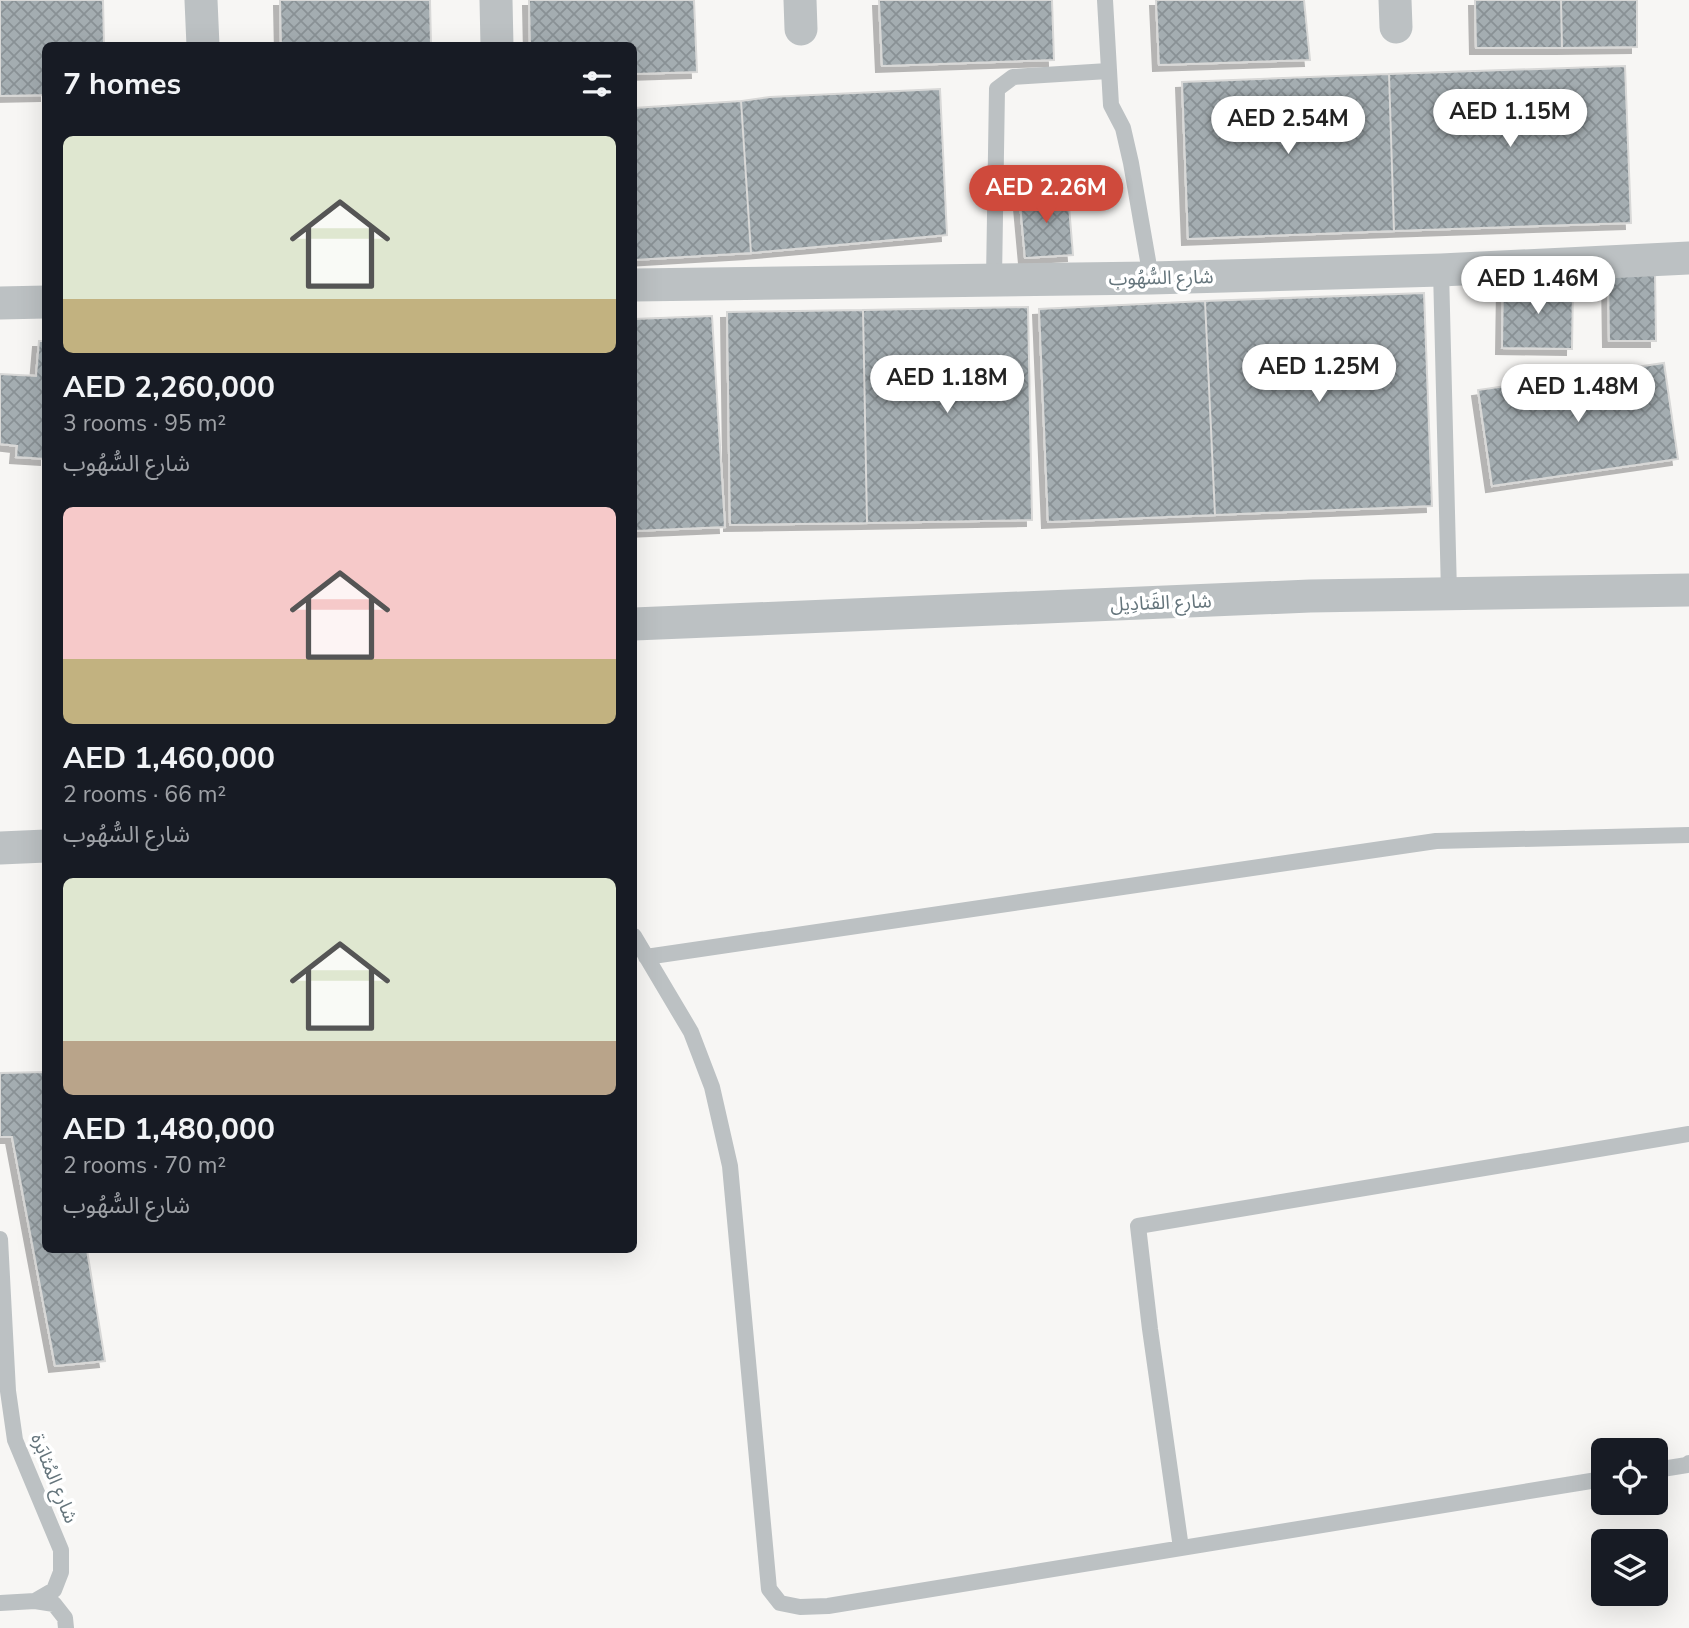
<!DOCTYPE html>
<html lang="en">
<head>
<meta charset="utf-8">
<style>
  body { margin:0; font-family:"Nunito Sans","Noto Sans Arabic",sans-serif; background:#242831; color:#f1f3f6; height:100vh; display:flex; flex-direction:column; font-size:26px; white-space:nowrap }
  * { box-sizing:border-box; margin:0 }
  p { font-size:23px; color:#9ea1a6 }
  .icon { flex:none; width:38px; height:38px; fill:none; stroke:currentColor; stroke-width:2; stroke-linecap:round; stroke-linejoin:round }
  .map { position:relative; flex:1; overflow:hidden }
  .panel { position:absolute; left:42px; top:42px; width:595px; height:1211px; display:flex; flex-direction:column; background:#171b24; border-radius:10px; box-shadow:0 7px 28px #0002 }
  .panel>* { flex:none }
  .fabs { position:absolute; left:1591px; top:1438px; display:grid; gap:14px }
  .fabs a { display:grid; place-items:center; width:77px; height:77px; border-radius:10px; background:#171b24; box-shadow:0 7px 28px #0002; font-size:35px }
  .price { position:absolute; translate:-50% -60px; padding:0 16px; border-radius:24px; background:#fff; color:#222; font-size:23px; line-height:46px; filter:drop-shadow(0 2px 4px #0008) }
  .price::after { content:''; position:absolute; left:50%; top:42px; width:21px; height:16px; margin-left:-10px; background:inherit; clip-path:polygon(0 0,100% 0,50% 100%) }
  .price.active { background:#cf4a3c; color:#fff }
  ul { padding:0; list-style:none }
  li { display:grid; align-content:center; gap:14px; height:371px; padding:0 21px }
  li span { display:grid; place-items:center; height:217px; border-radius:10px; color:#555 }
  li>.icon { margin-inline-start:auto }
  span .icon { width:126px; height:126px; fill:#fffc; stroke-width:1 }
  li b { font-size:30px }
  h2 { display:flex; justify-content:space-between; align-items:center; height:84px; padding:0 21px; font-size:30px }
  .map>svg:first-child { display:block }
</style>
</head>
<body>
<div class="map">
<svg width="1689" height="1628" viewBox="0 0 1689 1628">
  <defs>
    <pattern id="building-cross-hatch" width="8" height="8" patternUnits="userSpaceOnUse" patternTransform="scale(1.75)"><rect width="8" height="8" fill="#a4adb1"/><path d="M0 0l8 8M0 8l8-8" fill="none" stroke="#899195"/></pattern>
    <filter id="shadow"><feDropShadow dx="-6" dy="6" stdDeviation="0" flood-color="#0004"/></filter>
  </defs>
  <rect width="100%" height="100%" fill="#f7f6f4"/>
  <path fill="url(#building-cross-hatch)" stroke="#d8d8d7" stroke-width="2" filter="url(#shadow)" d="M 0,0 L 103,0 L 104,46 L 46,46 L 46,95 L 0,96 Z
    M 280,0 L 430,0 L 431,46 L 281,46 Z
    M 529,0 L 694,0 L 697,72 L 634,74 L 634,46 L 530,46 Z
    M 879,0 L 1052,0 L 1054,60 L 882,66 Z
    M 1156,0 L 1304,0 L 1310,60 L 1159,65 Z
    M 1475,0 L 1561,0 L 1562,48 L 1476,48 Z
    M 1561,0 L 1637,0 L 1637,47 L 1562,48 Z
    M 1625,66 L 1631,223 L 1394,231 L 1389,74 Z
    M 1389,74 L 1394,231 L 1188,239 L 1182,82 Z
    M 940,89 L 947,235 L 751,253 L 741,101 L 770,97 Z
    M 741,101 L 751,253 L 634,260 L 634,108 Z
    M 1019,192 L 1068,194 L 1073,255 L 1025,258 Z
    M 1655,271 L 1656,341 L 1609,341 L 1608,272 Z
    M 1503,284 L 1573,285 L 1572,349 L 1502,348 Z
    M 1424,293 L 1432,506 L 1215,515 L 1205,301 Z
    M 1205,301 L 1215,515 L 1048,522 L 1039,309 Z
    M 1028,307 L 1032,520 L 867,523 L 863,310 Z
    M 863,310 L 867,523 L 730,525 L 727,312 Z
    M 712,316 L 725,527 L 634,531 L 634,319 Z
    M 39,341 L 46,341 L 46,459 L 16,457 L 17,446 L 0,444 L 0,374 L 36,376 Z
    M 1664,363 L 1678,459 L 1492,486 L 1478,390 Z
    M 46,1072 L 46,1250 L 87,1250 L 105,1361 L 55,1366 L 12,1137 L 0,1137 L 0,1073 Z"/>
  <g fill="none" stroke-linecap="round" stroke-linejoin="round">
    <path stroke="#bcc1c3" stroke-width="16" d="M 1105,0 L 1111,105 L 1123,128 L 1131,163 L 1151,278
      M 1441,270 L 1449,593
      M 994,279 L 997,89 L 1013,77 L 1108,71
      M 634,936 L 691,1032 L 712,1087 L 730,1166 L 769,1589 L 780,1603 L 800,1607 L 828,1606 L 1603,1479
      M 646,957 L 1436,841 L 1689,835
      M 0,1239 L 8,1391 L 15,1440 L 61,1550 L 61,1572 L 54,1590 L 35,1601 L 0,1603
      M 1656,1470 L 1687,1465 L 1689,1463
      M 1181,1548 L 1150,1329 L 1138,1226 L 1689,1134
      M 35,1601 L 54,1604 L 65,1618 L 66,1628"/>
    <path stroke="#bcc1c3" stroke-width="33" d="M 201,0 L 203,46
      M 496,0 L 497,46
      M 800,0 L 801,29
      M 1395,0 L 1396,27
      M 634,285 L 1151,278 L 1441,270 L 1689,258
      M 0,303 L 46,302
      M 634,624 L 1310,596 L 1689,590
      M 0,848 L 46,846"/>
  </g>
  <g text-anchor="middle" stroke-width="7" stroke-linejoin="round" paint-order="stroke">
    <g font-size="19" fill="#65757c" stroke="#fff">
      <text transform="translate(1161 277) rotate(-1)" y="7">شارع السُّهُوب</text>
      <text transform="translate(1161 602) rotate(-2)" y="7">شارع القَنادِيل</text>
      <text transform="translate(55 1478) rotate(68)" y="7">شارع المُثابَرة</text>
    </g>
  </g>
</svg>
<div class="fabs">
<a><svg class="icon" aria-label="locate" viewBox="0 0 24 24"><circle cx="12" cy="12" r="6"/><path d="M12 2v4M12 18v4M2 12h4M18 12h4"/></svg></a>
<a><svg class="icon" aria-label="layers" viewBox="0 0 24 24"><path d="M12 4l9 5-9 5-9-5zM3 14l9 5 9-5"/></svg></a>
</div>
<b class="price" style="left:1510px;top:149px">AED 1.15M</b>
<b class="price" style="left:1288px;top:156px">AED 2.54M</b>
<b class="price active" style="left:1046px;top:225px">AED 2.26M</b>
<b class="price" style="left:1538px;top:316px">AED 1.46M</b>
<b class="price" style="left:1319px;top:404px">AED 1.25M</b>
<b class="price" style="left:947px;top:415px">AED 1.18M</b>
<b class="price" style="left:1578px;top:424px">AED 1.48M</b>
<section class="panel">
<h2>7 homes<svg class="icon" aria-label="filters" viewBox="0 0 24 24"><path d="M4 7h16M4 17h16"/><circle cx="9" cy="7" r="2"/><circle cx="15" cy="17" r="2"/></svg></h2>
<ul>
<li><span style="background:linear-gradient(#dfe7d0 75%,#c2b280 0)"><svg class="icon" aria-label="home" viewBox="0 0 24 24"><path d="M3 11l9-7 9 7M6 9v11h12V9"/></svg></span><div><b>AED 2,260,000</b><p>3 rooms · 95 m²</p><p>شارع السُّهُوب</p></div></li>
<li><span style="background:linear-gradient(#f6c9c9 70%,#c2b280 0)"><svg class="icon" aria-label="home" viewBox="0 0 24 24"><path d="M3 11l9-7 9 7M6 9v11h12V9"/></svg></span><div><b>AED 1,460,000</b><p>2 rooms · 66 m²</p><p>شارع السُّهُوب</p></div></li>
<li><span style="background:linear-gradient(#dfe7d0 75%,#b9a48a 0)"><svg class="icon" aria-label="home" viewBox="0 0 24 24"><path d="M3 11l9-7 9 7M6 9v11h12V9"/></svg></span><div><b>AED 1,480,000</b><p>2 rooms · 70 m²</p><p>شارع السُّهُوب</p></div></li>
</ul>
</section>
</div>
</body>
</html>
